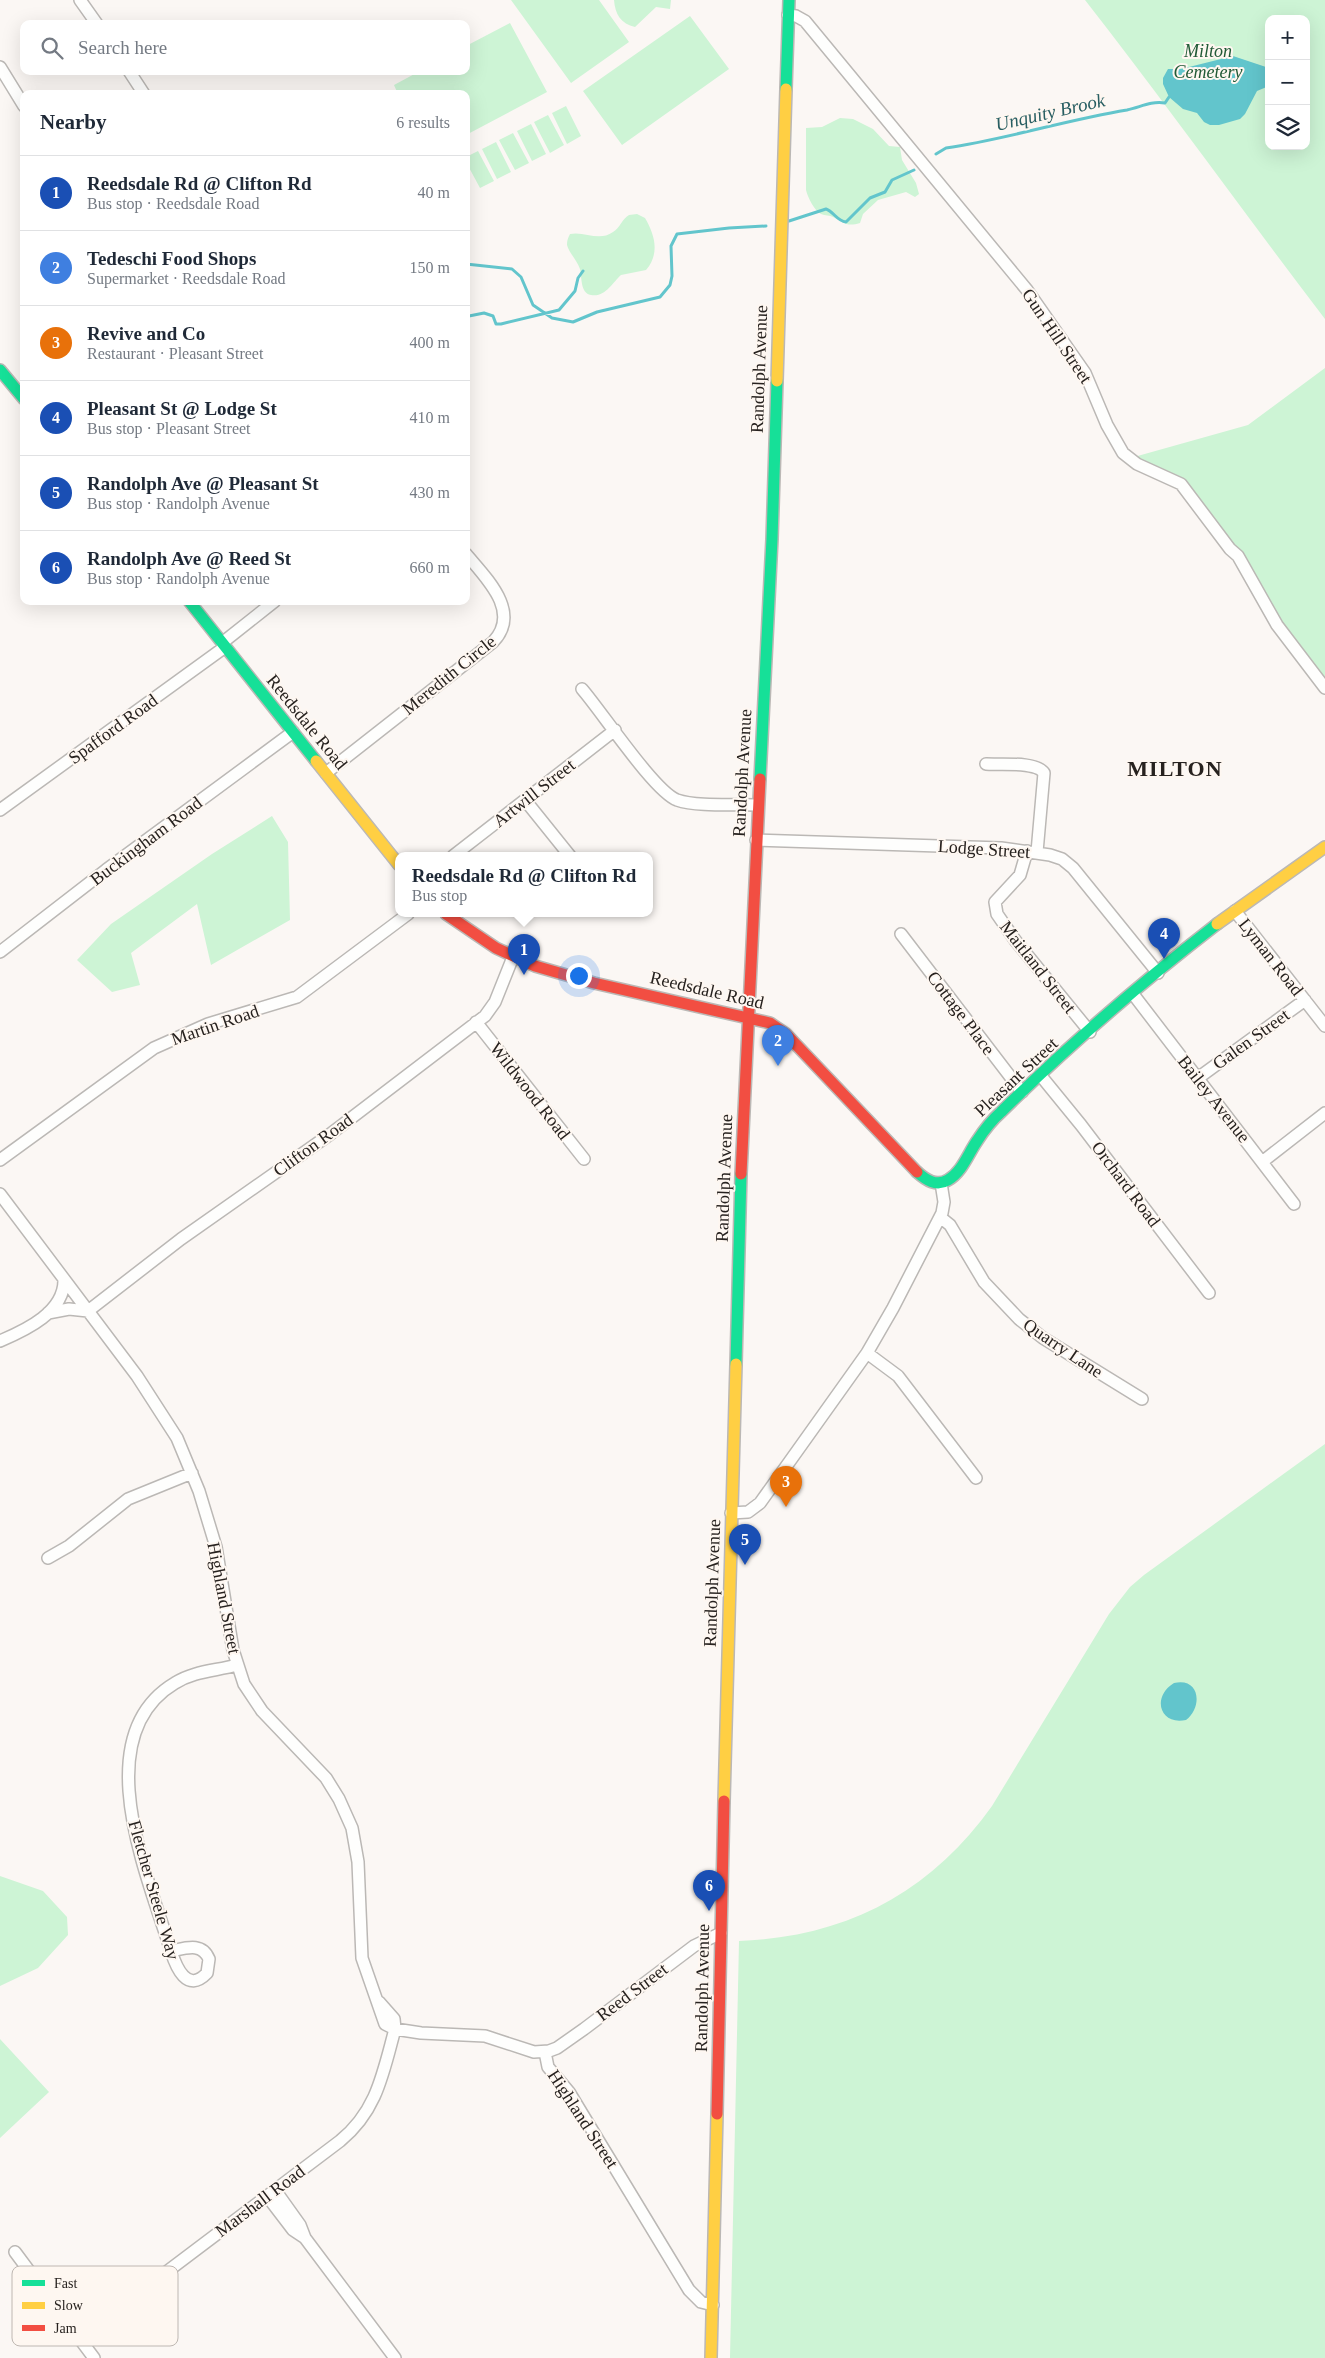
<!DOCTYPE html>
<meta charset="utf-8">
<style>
:root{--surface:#fff;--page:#f2f2f3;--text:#1f2937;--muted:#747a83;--line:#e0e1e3;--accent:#b45309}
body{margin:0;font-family:Georgia,serif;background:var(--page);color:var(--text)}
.controls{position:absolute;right:15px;top:15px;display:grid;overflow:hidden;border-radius:10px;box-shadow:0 5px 20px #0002}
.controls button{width:45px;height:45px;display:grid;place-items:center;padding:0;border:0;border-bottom:1px solid var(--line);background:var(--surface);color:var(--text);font:25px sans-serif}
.you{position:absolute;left:578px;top:975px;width:18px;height:18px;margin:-12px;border:4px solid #fff;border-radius:50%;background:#1a73e8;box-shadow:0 0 0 8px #1a73e833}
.badge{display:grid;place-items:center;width:32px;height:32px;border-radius:50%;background:var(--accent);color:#fff;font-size:16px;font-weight:700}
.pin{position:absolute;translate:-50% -41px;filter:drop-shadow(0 1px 2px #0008)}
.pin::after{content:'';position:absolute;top:26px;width:18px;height:15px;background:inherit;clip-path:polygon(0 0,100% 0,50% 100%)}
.popup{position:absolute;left:395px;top:852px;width:258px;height:65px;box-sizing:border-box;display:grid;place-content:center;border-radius:10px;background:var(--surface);filter:drop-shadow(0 1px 4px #0005);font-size:16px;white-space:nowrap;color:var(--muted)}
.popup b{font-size:19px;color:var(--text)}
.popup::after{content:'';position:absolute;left:50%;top:100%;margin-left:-10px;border:10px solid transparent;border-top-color:var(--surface)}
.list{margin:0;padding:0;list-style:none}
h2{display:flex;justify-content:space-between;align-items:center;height:65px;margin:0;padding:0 20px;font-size:21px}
h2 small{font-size:16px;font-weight:400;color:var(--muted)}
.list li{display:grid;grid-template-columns:32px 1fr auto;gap:15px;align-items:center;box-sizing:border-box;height:75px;padding:0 20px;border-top:1px solid var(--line)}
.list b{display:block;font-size:19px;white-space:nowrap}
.list p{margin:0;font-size:16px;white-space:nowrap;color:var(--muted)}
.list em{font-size:16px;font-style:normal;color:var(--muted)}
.icon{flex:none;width:28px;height:28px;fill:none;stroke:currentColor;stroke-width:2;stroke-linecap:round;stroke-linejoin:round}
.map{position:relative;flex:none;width:1325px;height:2358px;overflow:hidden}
.search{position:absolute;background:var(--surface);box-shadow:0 5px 20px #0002;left:20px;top:20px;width:450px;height:55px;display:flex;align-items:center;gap:12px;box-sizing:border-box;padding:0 18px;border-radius:10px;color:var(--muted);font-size:19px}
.panel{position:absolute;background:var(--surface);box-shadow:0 5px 20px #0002;left:20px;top:90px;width:450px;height:515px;border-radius:10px}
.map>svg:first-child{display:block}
.green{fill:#cdf4d5;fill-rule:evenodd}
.water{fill:#62c5cc}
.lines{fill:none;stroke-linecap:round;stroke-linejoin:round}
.stream{stroke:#62c5cc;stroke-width:3}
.street-casing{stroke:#bbb8b5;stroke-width:14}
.fast-casing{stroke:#bbb8b5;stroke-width:14}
.slow-casing{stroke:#bbb8b5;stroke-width:14}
.jam-casing{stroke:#bbb8b5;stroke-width:14}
.street{stroke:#fefefd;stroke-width:11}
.fast{stroke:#16e098;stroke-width:11}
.slow{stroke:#ffcf43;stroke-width:11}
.jam{stroke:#f24e42;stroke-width:11}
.labels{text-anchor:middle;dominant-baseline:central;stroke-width:4;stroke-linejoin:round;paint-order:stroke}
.park-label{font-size:18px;font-style:italic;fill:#215a36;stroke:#fef7f1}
.street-label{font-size:18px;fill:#27221f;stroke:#fef7f1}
.water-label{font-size:19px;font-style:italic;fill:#285e62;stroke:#fef7f1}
.district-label{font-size:22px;font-weight:bold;letter-spacing:1px;fill:#27221f;stroke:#fef7f1}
.key{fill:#fef7f1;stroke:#beb7b2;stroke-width:1}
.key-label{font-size:14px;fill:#27221f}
</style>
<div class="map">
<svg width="1325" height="2358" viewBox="0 0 1325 2358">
<rect width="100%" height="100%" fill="#fbf7f4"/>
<path class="green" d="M511 0H599L629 42 571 83Z
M614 0H671L670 9 656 7 635 27C621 24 615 14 614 0Z
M1085 0H1325V319C1244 213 1167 105 1085 0ZM1269 19H1306V146H1269Z
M690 16 729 69 622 145 583 91Z
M510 23 547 92 466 135V94H398L394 85 420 71H466V46Z
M566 106 581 136 567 144 552 113Z
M548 115 564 145 550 153 534 122Z
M840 118 853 119 873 129 889 146 900 147 902 160 916 183 919 194 915 197 906 192 878 200 863 214 860 223C847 227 844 223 833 217 830 215 825 216 821 214 814 210 808 198 806 190V128L822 127Z
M531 124 546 154 532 161 517 131Z
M513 133 529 163 515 170 499 140Z
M496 142 511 172 497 179 482 149Z
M478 151 494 181 480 188 466 162V157Z
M637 214 645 218C655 235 660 254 646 270L621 275C613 282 605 298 591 295 580 293 582 277 580 269 577 260 569 253 567 245 567 240 568 238 570 234 585 231 599 242 613 232 620 228 622 219 629 215Z
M1325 368V679L1271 609 1246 561 1192 488 1173 474 1134 457 1248 425Z
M272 816 288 842 290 920 211 965 197 904 131 953 140 985 112 992 77 960 111 924 212 854Z
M1325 1444V2358H730L739 1941C846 1937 930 1893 992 1806L1109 1614 1130 1587 1144 1575Z
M0 1876 43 1891 67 1917 68 1935 38 1968 0 1986Z
M0 2039 49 2092 0 2138Z"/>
<path class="water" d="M1233 56 1269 68V86L1257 91 1245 114 1240 119 1219 125H1210L1204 122 1197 113 1183 109 1169 97 1163 84V78L1168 69H1181Z
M1174 1683C1200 1677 1203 1707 1186 1720 1160 1726 1151 1697 1174 1683Z"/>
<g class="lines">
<path class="stream" d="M936 154 946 148C1007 139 1066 120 1127 110 1141 107 1150 101 1165 103L1169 97
M789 221 826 209C834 212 837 221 846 222L870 198 885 192 892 180 914 170
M466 264 512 269 521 277 533 305 552 318 573 322 597 312 660 297 670 285 672 276 671 246 677 234 729 228 766 226
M466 320 469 316 484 313 493 316 496 324H501L559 310 575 291 578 278 583 271"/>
<defs>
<path id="street" d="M80 0 97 24
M788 15 796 16 805 21 1027 290 1085 373 1107 425 1123 453 1137 464 1181 484 1230 549 1238 556 1277 625 1325 688
M0 67 24 106
M129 71 144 94
M222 643 275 601
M582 689C602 712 654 791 677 800 697 807 736 804 758 805
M986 764C1000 765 1036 761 1044 773L1037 852
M326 773 493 642C522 612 486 578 466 554
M525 800 570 856
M0 810 225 647
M756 840 1001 848 1050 855 1062 859 1073 868 1158 973
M1027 851 1020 875 995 902 997 914 1015 940 1090 1032
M453 856 615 730
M1235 911 1325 1026
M901 934 1022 1092
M0 952 106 870 293 732
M1133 994 1294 1204
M476 1022 584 1159
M1041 1076 1081 1125 1209 1293
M1198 1078 1305 1000
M0 1160 154 1048 208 1024 297 997 408 914
M1262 1162 1325 1113
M0 1194 137 1376 177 1438 199 1491 216 1547 233 1650 244 1684 262 1711 326 1778 339 1799 352 1828 358 1862 362 1958 385 2024 395 2029 421 2033 485 2036 534 2052 549 2051 557 2048 584 2029 694 1946 721 1933
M940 1217 950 1225 984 1282 1019 1319 1043 1338 1142 1399
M48 1313 69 1309 88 1311 181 1239 329 1135 485 1016 495 1002 513 957
M0 1341C26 1330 65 1312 64 1279
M867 1353 898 1376 976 1478
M731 1513 748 1512 760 1503 867 1353 893 1308 942 1213 944 1202 941 1183
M48 1558 69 1546 128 1499 192 1473
M171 1951C186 1948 202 1942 209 1959L207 1973C187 1994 176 1967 171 1951 148 1877 86 1736 175 1683 194 1671 215 1671 237 1665
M545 2052 548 2067 569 2092 689 2290 701 2302 713 2305
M275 2190 300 2225 305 2238 395 2358
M267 2196 293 2230 305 2238
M15 2252 94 2358
M79 2338 340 2141C377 2111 383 2073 395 2029L394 2019 379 2002"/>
<path id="fast" d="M786 89 789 0
M0 370 24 399
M189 601 316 761
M760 779 772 539 777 381
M917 1172C926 1180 936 1187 948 1180 962 1172 968 1154 977 1141 984 1130 992 1120 1001 1112 1069 1045 1142 982 1217 924
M736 1364 741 1174"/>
<path id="slow" d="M777 381 786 89
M316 761 399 865
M1217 924 1325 847
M724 1801 736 1364
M711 2358 717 2114"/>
<path id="jam" d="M446 914 496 948 535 966 594 983 748 1018
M748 1018 770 1023 786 1034 917 1172
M741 1174 760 779
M717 2114 724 1801"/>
</defs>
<use href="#street" class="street-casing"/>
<use href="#fast" class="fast-casing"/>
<use href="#slow" class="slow-casing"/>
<use href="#jam" class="jam-casing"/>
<use href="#street" class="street"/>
<use href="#fast" class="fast"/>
<use href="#slow" class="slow"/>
<use href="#jam" class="jam"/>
</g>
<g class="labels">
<g class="park-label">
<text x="1208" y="51">Milton<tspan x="1208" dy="21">Cemetery</tspan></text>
</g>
<g class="street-label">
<text transform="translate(1057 336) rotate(56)">Gun Hill Street</text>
<text transform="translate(759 369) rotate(-88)">Randolph Avenue</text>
<text transform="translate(449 675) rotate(-39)">Meredith Circle</text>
<text transform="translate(307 722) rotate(51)">Reedsdale Road</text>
<text transform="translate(113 729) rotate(-36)">Spafford Road</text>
<text transform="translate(742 773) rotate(-87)">Randolph Avenue</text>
<text transform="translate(534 793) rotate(-38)">Artwill Street</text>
<text transform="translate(146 841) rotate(-37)">Buckingham Road</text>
<text transform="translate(984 849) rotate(4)">Lodge Street</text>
<text transform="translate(1271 957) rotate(52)">Lyman Road</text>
<text transform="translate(1038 967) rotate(52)">Maitland Street</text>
<text transform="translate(707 990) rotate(13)">Reedsdale Road</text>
<text transform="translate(961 1013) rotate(53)">Cottage Place</text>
<text transform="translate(215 1025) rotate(-19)">Martin Road</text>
<text transform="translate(1251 1039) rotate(-36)">Galen Street</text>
<text transform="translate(1016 1077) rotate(-43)">Pleasant Street</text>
<text transform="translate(530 1091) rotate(52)">Wildwood Road</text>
<text transform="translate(1214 1099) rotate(52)">Bailey Avenue</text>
<text transform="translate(313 1145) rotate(-36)">Clifton Road</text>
<text transform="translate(724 1178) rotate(-88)">Randolph Avenue</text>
<text transform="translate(1126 1184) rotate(53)">Orchard Road</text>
<text transform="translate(1063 1348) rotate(34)">Quarry Lane</text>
<text transform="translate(712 1583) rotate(-88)">Randolph Avenue</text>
<text transform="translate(224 1598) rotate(79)">Highland Street</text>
<text transform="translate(154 1890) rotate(74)">Fletcher Steele Way</text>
<text transform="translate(702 1988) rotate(-89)">Randolph Avenue</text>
<text transform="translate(632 1992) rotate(-37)">Reed Street</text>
<text transform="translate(583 2119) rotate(57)">Highland Street</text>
<text transform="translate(260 2201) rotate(-37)">Marshall Road</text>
</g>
<g class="water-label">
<text transform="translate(1050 112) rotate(-13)">Unquity Brook</text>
</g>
<g class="district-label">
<text x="1175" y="768">MILTON</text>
</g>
</g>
<rect x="12" y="2266" width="166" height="80" rx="8" class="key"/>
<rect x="22" y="2280" width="23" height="6" fill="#16e098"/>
<rect x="22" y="2302" width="23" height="7" fill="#ffcf43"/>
<rect x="22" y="2325" width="23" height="6" fill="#f24e42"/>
<g class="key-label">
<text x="54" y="2288">Fast</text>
<text x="54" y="2310">Slow</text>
<text x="54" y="2333">Jam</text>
</g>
</svg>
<div class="controls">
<button>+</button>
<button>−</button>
<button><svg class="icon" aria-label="layers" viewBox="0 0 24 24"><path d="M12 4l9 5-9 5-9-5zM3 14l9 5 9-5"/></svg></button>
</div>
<div class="you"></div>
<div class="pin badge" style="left:524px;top:975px;background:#1a4fb4">1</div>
<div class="popup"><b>Reedsdale Rd @ Clifton Rd</b>Bus stop</div>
<div class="pin badge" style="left:778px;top:1066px;background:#3f7fe0">2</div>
<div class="pin badge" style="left:786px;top:1507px;background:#e8710a">3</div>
<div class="pin badge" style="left:1164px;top:959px;background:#1a4fb4">4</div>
<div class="pin badge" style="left:745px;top:1565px;background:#1a4fb4">5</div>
<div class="pin badge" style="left:709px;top:1911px;background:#1a4fb4">6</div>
<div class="search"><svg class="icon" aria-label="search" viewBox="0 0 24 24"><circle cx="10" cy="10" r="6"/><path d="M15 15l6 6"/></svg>Search here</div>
<section class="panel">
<h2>Nearby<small>6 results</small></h2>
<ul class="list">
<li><span class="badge" style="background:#1a4fb4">1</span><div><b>Reedsdale Rd @ Clifton Rd</b><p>Bus stop · Reedsdale Road</p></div><em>40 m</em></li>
<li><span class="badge" style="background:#3f7fe0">2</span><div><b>Tedeschi Food Shops</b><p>Supermarket · Reedsdale Road</p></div><em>150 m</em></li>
<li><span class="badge" style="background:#e8710a">3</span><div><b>Revive and Co</b><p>Restaurant · Pleasant Street</p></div><em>400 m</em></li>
<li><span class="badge" style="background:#1a4fb4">4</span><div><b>Pleasant St @ Lodge St</b><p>Bus stop · Pleasant Street</p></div><em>410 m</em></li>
<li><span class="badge" style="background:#1a4fb4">5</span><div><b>Randolph Ave @ Pleasant St</b><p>Bus stop · Randolph Avenue</p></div><em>430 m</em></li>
<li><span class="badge" style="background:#1a4fb4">6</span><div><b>Randolph Ave @ Reed St</b><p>Bus stop · Randolph Avenue</p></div><em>660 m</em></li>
</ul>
</section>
</div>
